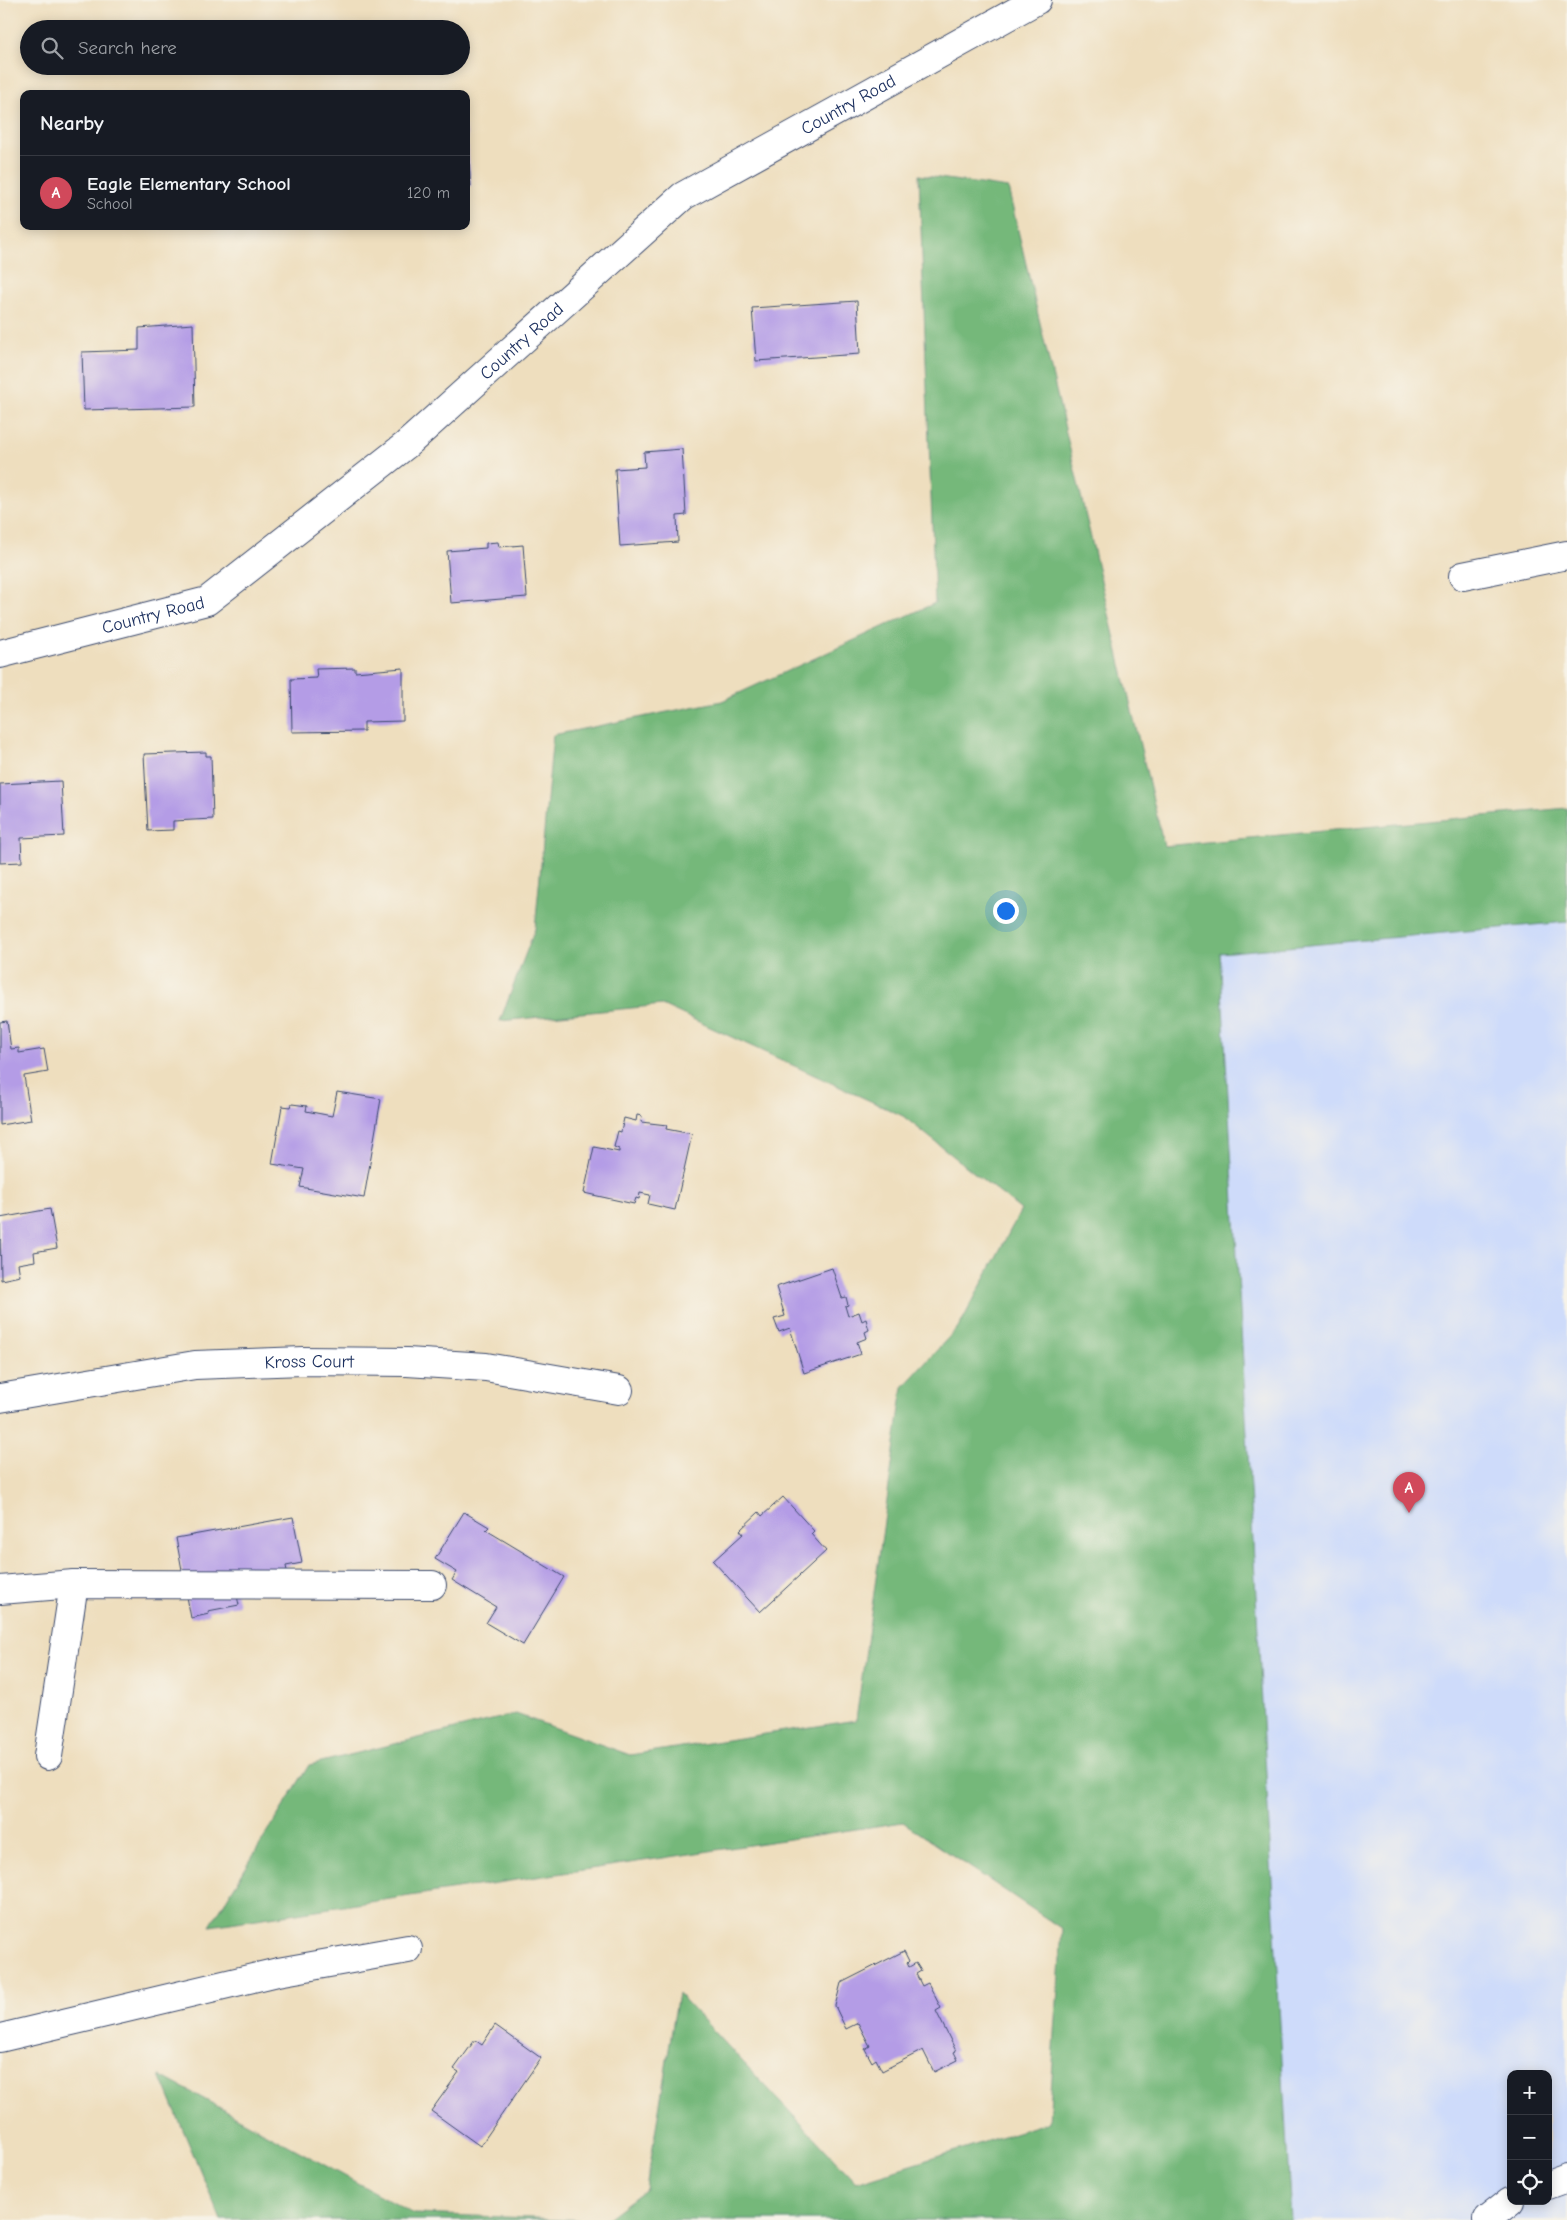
<!DOCTYPE html>
<meta charset="utf-8">
<style>
:root{--surface:#171b24;--page:#242831;--text:#f1f3f6;--muted:#9ea1a6;--line:#363941;--accent:#d1495b}
body{margin:0;font-family:"Comic Neue",sans-serif;background:var(--page);color:var(--text)}
.controls{position:absolute;right:15px;bottom:15px;display:grid;overflow:hidden;border-radius:10px;box-shadow:0 2px 12px #0003}
.controls button{width:45px;height:45px;display:grid;place-items:center;padding:0;border:0;border-bottom:1px solid var(--line);background:var(--surface);color:var(--text);font:25px sans-serif}
.you{position:absolute;left:1005px;top:910px;width:18px;height:18px;margin:-12px;border:4px solid #fff;border-radius:50%;background:#1a73e8;box-shadow:0 0 0 8px #1a73e833}
.badge{display:grid;place-items:center;width:32px;height:32px;border-radius:50%;background:var(--accent);color:#fff;font-size:16px;font-weight:700}
.pin{position:absolute;translate:-50% -41px;filter:drop-shadow(0 1px 2px #0008)}
.pin::after{content:'';position:absolute;top:26px;width:18px;height:15px;background:inherit;clip-path:polygon(0 0,100% 0,50% 100%)}
.list{margin:0;padding:0;list-style:none}
h2{display:flex;justify-content:space-between;align-items:center;height:65px;margin:0;padding:0 20px;font-size:21px}
h2 small{font-size:16px;font-weight:400;color:var(--muted)}
.list li{display:grid;grid-template-columns:32px 1fr auto;gap:15px;align-items:center;box-sizing:border-box;height:75px;padding:0 20px;border-top:1px solid var(--line)}
.list b{display:block;font-size:19px;white-space:nowrap}
.list p{margin:0;font-size:16px;white-space:nowrap;color:var(--muted)}
.list em{font-size:16px;font-style:normal;color:var(--muted)}
.icon{flex:none;width:28px;height:28px;fill:none;stroke:currentColor;stroke-width:2;stroke-linecap:round;stroke-linejoin:round}
.map{position:relative;flex:none;width:1567px;height:2220px;overflow:hidden}
.search{position:absolute;background:var(--surface);box-shadow:0 2px 12px #0003;left:20px;top:20px;width:450px;height:55px;display:flex;align-items:center;gap:12px;box-sizing:border-box;padding:0 18px;border-radius:28px;color:var(--muted);font-size:19px}
.panel{position:absolute;background:var(--surface);box-shadow:0 2px 12px #0003;left:20px;top:90px;width:450px;height:140px;border-radius:10px}
.map>svg:first-child{display:block}
.built{fill:#cedbfa;fill-rule:evenodd}
.forest{fill:#74b87a;stroke:#48746c}
.building{fill:#b49ce6}
.lines{fill:none;stroke-linecap:round;stroke-linejoin:round}
.minor-casing{stroke:#3b496c;stroke-width:30}
.minor{stroke:#fff;stroke-width:28}
.labels{text-anchor:middle;dominant-baseline:central;stroke-width:4.5;stroke-linejoin:round;paint-order:stroke}
.street-label{font-size:18px;fill:#1b2f5e;stroke:#f7f3e8}
</style>
<div class="map">
<svg width="1567" height="2220" viewBox="0 0 1567 2220">
<rect width="100%" height="100%" fill="#f7f3e8"/>
<filter id="ink" filterUnits="userSpaceOnUse"><feTurbulence type="fractalNoise" baseFrequency=".02" numOctaves="2"/><feDisplacementMap in="SourceGraphic" scale="10" xChannelSelector="R" yChannelSelector="G"/><feConvolveMatrix kernelMatrix="1 2 1 2 8 2 1 2 1" color-interpolation-filters="sRGB"/></filter>
<filter id="wash" filterUnits="userSpaceOnUse"><feTurbulence type="fractalNoise" baseFrequency=".0096" numOctaves="4" result="noise"/><feDisplacementMap in="SourceGraphic" scale="20" xChannelSelector="R" yChannelSelector="G"/><feGaussianBlur stdDeviation="1.12" result="paint"/><feColorMatrix in="noise" values="0 0 0 0 0 0 0 0 0 0 0 0 0 0 0 0 0 1.4 0 .05"/><feComposite in="paint" operator="in"/></filter>
<g filter="url(#wash)">
<rect width="100%" height="100%" fill="#eedebe"/>
<path class="built" d="M1567 922V2220H1291L1220 952ZM1511 2074H1548V2201H1511Z"/>
<path class="forest" d="M919 175 1008 188 1164 846 1567 808V922L1220 953 1291 2220H605L646 2189 678 1993 856 2182 1049 2122 1062 1929 903 1822 210 1926 309 1765 516 1714 630 1755 856 1720 903 1387 960 1325 1021 1210 903 1116 662 1005 500 1021 535 929 553 735 722 701 935 603Z
M160 2075 414 2214 591 2220H221Z"/>
<g id="blocks">
<path class="building" d="M466 125 471 186H466Z
M857 301 860 354 756 361 752 308Z
M193 324 195 407 84 410 82 352 139 350V328Z
M682 449 686 515 677 516 678 542 620 546 615 469 645 467 644 452Z
M498 542 499 547 523 545 527 597 451 603 447 551 486 548V543Z
M355 668V672L403 668V721L364 722V731L292 732 291 679 317 678 316 669Z
M206 752V756H211L213 819 173 821V830L148 831 144 754Z
M61 781 64 836 21 838 22 862 0 863V784Z
M7 1021 11 1049 19 1048V1053L44 1049 48 1072 24 1076 31 1120 0 1125V1022Z
M337 1092 381 1099 364 1198 300 1187 304 1169 272 1164 282 1106 291 1107 292 1104 307 1106 306 1111 332 1116Z
M637 1115 642 1116 641 1122 667 1125 666 1129 692 1134 675 1210 648 1204 650 1195 640 1193 639 1199 636 1198 634 1204 584 1193 594 1147 619 1152V1149L614 1147 618 1131 621 1132 624 1118 636 1121Z
M50 1209 57 1248 34 1252 35 1261 18 1264 20 1276 1 1280 0 1218Z
M832 1268 842 1298 846 1297 848 1305 845 1306 848 1316 859 1312 862 1321 866 1319 869 1330 865 1332 867 1338 857 1342 861 1354 804 1373 790 1328 779 1332 774 1319 785 1316 776 1287Z
M783 1497 814 1531 811 1534 826 1551 760 1612 713 1561 743 1534 740 1530 759 1512 762 1516Z
M464 1512 489 1527 486 1530 564 1577 523 1645 486 1623 496 1607 452 1580 457 1572 435 1559Z
M293 1517 302 1563 286 1566 288 1576 235 1587 239 1605 208 1611 209 1614 191 1618 176 1538Z
M904 1951 909 1961 907 1963 909 1967 916 1963 921 1971 916 1974 922 1986 928 1983 941 2008 936 2011 956 2051 954 2052 958 2060 934 2072 923 2050 882 2071 876 2059 872 2062 865 2049 870 2046 858 2023 846 2029 835 2006 841 1983Z
M495 2025 541 2058 480 2146 431 2111 459 2072 454 2069 475 2040 482 2045Z"/>
</g>
</g>
<g filter="url(#ink)">
<use href="#blocks" fill-opacity="0" stroke="#3b496c" stroke-width="1"/>
<g class="lines">
<defs>
<g id="minor">
<path d="M1463 576 1567 555"/>
<path id="s1" d="M0 654 207 601 406 445 683 196 1037 0"/>
<path id="s2" d="M0 1398 195 1365 303 1361 407 1362 486 1367 619 1390"/>
<path d="M0 1590 74 1584 432 1585"/>
<path d="M48 1756 74 1584"/>
<path d="M0 2038 278 1972 408 1949"/>
<path d="M1548 2185 1567 2178"/>
<path d="M1487 2220 1511 2201"/>
</g>
</defs>
<use href="#minor" class="minor-casing"/>
<use href="#minor" class="minor"/>
</g>
</g>
<g class="labels">
<g class="street-label">
<text stroke="none"><textPath href="#s1" startOffset="1028">Country Road</textPath></text>
<text stroke="none"><textPath href="#s1" startOffset="622">Country Road</textPath></text>
<text stroke="none"><textPath href="#s1" startOffset="158">Country Road</textPath></text>
<text stroke="none"><textPath href="#s2" startOffset="312">Kross Court</textPath></text>
</g>
</g>
</svg>
<div class="controls">
<button>+</button>
<button>−</button>
<button><svg class="icon" aria-label="locate" viewBox="0 0 24 24"><circle cx="12" cy="12" r="6"/><path d="M12 2v4M12 18v4M2 12h4M18 12h4"/></svg></button>
</div>
<div class="you"></div>
<div class="pin badge" style="left:1409px;top:1513px">A</div>
<div class="search"><svg class="icon" aria-label="search" viewBox="0 0 24 24"><circle cx="10" cy="10" r="6"/><path d="M15 15l6 6"/></svg>Search here</div>
<section class="panel">
<h2>Nearby<small></small></h2>
<ul class="list">
<li><span class="badge">A</span><div><b>Eagle Elementary School</b><p>School</p></div><em>120 m</em></li>
</ul>
</section>
</div>
